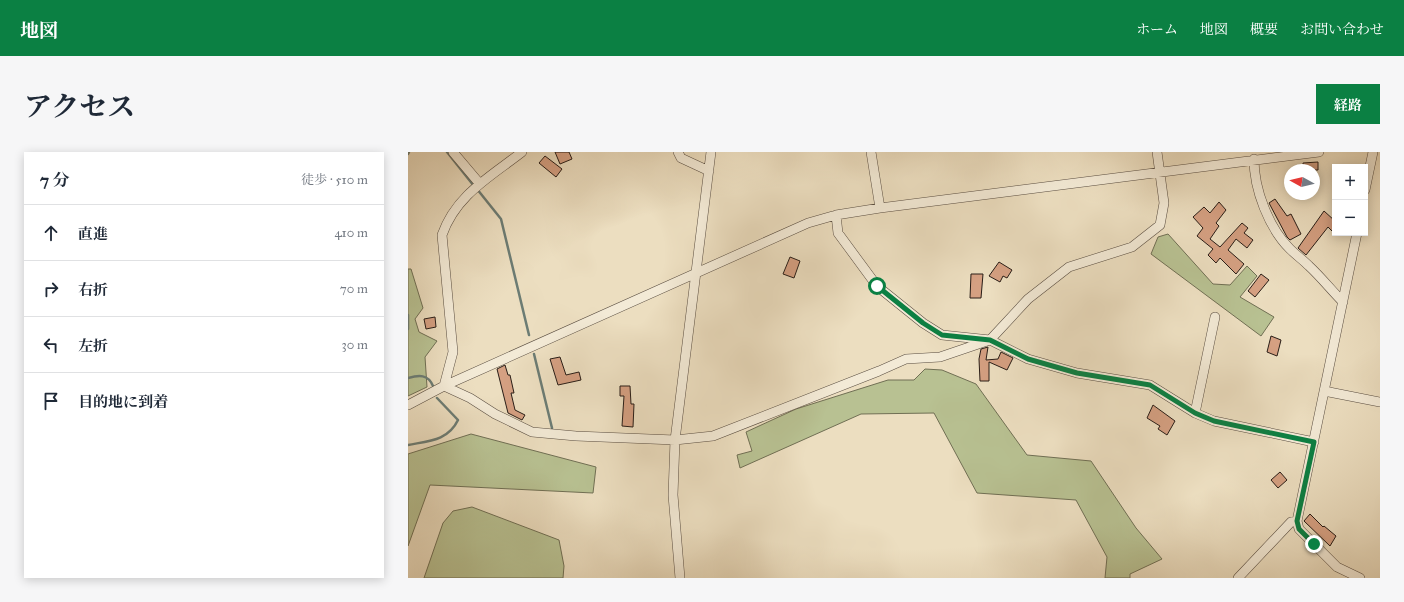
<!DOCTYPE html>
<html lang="ja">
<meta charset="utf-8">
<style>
:root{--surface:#fff;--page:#f6f6f7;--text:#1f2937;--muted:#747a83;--line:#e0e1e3;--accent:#0b8043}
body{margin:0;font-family:"IM FELL Great Primer","Noto Serif JP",serif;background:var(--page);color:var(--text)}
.controls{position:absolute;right:12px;top:12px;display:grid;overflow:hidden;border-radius:0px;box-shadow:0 2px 10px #0003}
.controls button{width:36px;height:36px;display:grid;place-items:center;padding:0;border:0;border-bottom:1px solid var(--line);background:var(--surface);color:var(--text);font:20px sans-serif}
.compass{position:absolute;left:876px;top:12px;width:36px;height:36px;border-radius:50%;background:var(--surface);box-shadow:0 2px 10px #0003;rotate:278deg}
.stop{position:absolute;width:12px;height:12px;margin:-9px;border:3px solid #0b8043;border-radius:50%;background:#fff}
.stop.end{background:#0b8043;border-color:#fff;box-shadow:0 1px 4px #0008}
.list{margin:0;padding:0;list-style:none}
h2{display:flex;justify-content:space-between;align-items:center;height:52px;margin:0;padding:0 16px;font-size:17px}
h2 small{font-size:13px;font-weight:400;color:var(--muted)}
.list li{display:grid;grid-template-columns:26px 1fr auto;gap:12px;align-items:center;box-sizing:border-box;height:56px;padding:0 16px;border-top:1px solid var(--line)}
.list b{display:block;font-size:15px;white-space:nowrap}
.list em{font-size:13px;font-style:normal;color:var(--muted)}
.icon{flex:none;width:22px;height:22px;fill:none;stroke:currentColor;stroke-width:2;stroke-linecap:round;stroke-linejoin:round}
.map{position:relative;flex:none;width:972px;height:426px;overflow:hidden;border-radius:0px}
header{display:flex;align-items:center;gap:24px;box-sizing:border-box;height:56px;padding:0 20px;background:var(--accent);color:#fff}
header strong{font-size:19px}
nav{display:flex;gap:22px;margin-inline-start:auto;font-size:14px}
.intro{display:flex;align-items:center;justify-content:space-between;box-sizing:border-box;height:96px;padding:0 24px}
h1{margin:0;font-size:28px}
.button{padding:10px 18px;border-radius:0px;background:var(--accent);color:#fff;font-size:14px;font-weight:700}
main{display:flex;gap:24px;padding:0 24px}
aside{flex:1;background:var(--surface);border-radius:0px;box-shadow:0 2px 10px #0003}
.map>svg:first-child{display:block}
.green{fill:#b8c192;stroke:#706f54}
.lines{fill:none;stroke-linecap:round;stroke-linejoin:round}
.stream{stroke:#6c7c74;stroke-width:2.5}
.building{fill:#d5a082;stroke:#281d17}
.minor-casing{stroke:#594d41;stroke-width:10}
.minor{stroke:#f3ead6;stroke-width:9}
.route{stroke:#0b8043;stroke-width:5}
</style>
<header>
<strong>地図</strong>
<nav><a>ホーム</a><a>地図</a><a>概要</a><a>お問い合わせ</a></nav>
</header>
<div class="intro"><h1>アクセス</h1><a class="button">経路</a></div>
<main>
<aside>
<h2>7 分<small>徒歩 · 510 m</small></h2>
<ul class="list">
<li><svg class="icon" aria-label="ahead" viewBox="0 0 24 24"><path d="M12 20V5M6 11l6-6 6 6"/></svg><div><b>直進</b></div><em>410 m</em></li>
<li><svg class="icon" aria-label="right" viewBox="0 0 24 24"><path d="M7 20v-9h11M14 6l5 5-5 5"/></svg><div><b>右折</b></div><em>70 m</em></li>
<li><svg class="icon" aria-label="left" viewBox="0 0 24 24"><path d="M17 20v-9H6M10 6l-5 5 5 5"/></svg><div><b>左折</b></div><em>30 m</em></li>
<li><svg class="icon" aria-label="arrive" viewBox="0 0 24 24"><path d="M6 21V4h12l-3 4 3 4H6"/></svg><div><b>目的地に到着</b></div></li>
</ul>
</aside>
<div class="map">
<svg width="972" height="426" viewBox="0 0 972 426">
<rect width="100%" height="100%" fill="#ecdec0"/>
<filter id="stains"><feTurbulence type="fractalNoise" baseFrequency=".005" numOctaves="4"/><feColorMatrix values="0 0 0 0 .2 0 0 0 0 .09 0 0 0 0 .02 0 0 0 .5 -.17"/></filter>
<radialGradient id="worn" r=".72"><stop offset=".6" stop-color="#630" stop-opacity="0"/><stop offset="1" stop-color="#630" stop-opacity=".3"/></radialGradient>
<path class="green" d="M760 82 805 132 822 133 839 114 849 124 832 145 866 165 853 184 743 102 750 85Z
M0 117H3L15 156 7 167 11 180 29 189 17 205 19 235 0 244Z
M517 217 534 218 568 232 619 303 683 309 728 376 754 407 722 422V426H697L699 405 668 348 569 341 526 261 453 262 332 316 329 303 344 299 338 280 388 257 480 228H506Z
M63 282 188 315 185 341 22 333 0 394V302Z
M64 355 151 388 156 414 155 426H16L35 371 45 359Z"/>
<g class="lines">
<path class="stream" d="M39 0 66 34
M0 2 1 0
M69 37 93 67 121 183
M0 163V177
M126 202 144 276
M0 226C11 223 20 222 25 234
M0 293C20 289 40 289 50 268L29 246"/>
</g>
<path class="building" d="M147 0H161L164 7 152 12Z
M137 4 154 17 148 25 131 11Z
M910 10V18H895V11Z
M867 47 879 64 883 62 893 82 882 88 879 85 861 51Z
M811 50 818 58 808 71 811 74 802 87 812 95 834 71 840 76 836 81 845 88 839 96 828 87 820 98 836 112 828 122 812 106 808 111 800 103 805 97 789 84 795 76 785 65 796 55 802 61Z
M916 59 927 69V82L920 75 898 103 890 96Z
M382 105 392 109 386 126 375 122Z
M591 110 604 118 599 126 595 124 592 130 581 124Z
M563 122H575L573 146H562Z
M853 122 861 128 847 145 840 139Z
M27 165 28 175 18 177 16 167Z
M863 184 873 188 869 204 859 200Z
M580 195 578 208 590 207 593 200 605 206 599 218 581 210V229H572L571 207 573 197Z
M152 205 158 223 171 220 173 228 150 233 142 207Z
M97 213 100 223H102L106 241H103L107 258 117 263 114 268 100 261 89 217Z
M212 234H222L223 252H226L225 275 214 274 216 244H212Z
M745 253 767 269 759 283 750 277 752 274 739 266Z
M872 320 879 328 870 336 863 328Z
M902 362 915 375 916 374 928 384 922 394 896 369Z"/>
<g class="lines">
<defs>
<path id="minor" d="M45 0 72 32
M114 0C82 25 48 43 34 83L45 200 36 234 62 246 87 262 124 280 168 284 267 288 305 284 471 219 498 207 532 205 582 188 620 147 661 115 724 95 752 73 756 51 749 0
M270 0 273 6 301 19
M463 0 472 56
M846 7C846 38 861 76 882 97 888 103 895 108 901 114 913 125 923 138 935 150
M957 38 965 0
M428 63 430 81 469 134 515 171 534 183 582 188 620 207 669 221 742 233 787 261 806 269 906 290
M949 81 889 369 891 377 929 415 952 426
M916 239 972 250
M0 253 36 234 400 71 428 63 472 56 911 0
M787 261 807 165
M272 426 265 343 267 288 303 0
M830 426 883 370 889 369"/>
</defs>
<use href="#minor" class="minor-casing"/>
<use href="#minor" class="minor"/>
</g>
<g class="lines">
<path class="route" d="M469 134 515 171 534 183 582 188 620 207 669 221 742 233 787 261 806 269 906 290 889 369 891 377 906 392"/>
</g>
<rect width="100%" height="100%" filter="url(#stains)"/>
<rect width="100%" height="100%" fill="url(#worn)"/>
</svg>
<div class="controls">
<button>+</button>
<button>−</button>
</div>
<svg class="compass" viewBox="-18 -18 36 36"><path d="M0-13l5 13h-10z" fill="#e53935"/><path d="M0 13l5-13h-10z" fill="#747a83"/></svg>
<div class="stop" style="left:469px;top:134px"></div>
<div class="stop end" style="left:906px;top:392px"></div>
</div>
</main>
